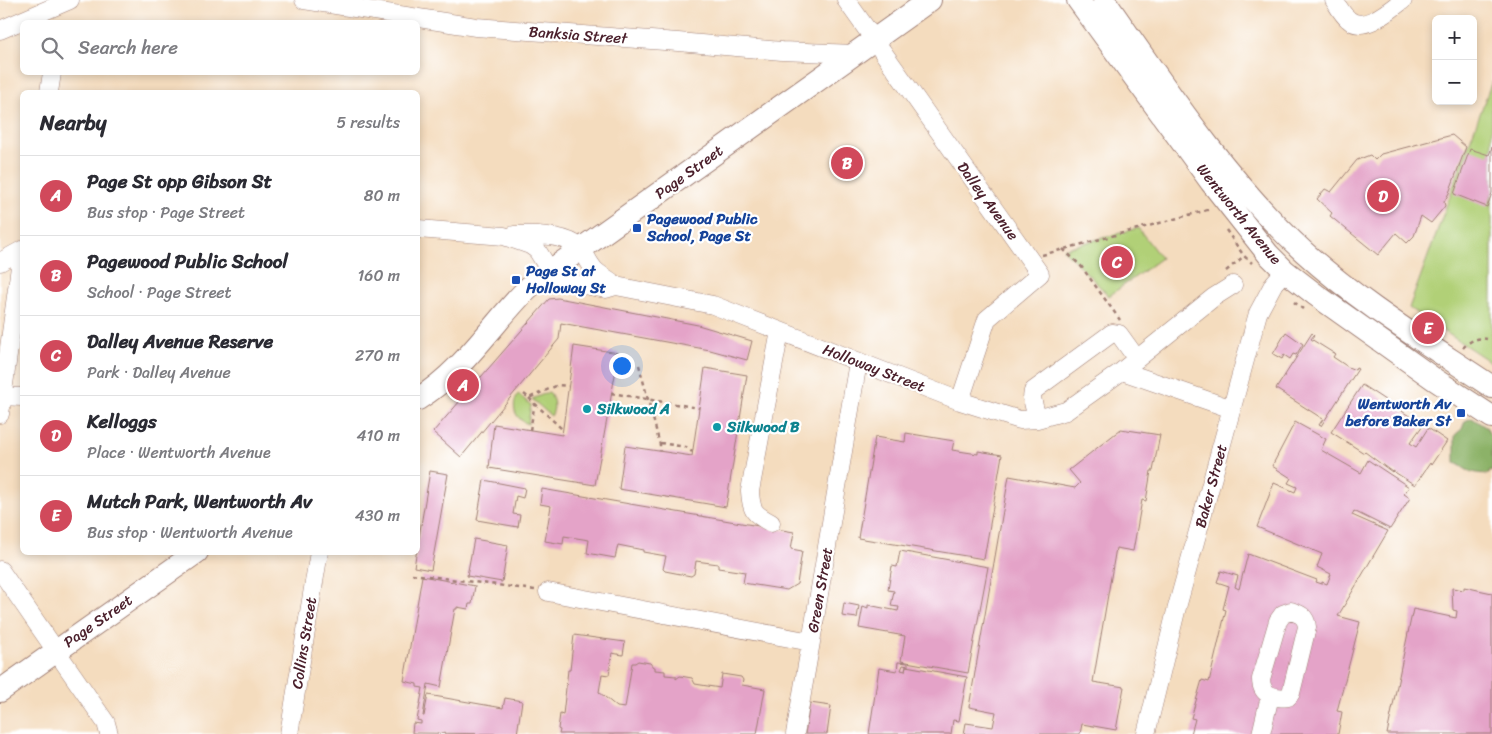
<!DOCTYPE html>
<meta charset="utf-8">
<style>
:root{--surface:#fff;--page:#f2f2f3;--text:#2b2b33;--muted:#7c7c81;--line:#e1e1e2;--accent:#d1495b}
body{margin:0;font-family:Sriracha,sans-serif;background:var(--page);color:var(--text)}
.controls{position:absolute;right:15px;top:15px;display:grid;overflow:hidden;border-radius:8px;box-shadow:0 2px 8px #0003}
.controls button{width:45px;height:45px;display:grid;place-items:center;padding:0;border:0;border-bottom:1px solid var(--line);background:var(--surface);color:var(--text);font:25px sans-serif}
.you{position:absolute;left:621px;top:365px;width:18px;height:18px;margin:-12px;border:4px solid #fff;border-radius:50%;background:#1a73e8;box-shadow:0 0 0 8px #1a73e833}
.badge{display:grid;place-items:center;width:32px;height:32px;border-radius:50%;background:var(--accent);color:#fff;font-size:16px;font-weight:700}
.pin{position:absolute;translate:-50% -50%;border:2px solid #fff;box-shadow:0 1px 5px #0006}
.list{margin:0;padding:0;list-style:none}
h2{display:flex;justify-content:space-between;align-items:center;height:65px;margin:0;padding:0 20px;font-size:21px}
h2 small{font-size:16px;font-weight:400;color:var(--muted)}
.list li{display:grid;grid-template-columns:32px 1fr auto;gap:15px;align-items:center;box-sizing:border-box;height:80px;padding:0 20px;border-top:1px solid var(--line)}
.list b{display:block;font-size:19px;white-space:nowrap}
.list p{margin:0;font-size:16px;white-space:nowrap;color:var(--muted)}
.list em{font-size:16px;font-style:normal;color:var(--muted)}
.icon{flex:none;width:28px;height:28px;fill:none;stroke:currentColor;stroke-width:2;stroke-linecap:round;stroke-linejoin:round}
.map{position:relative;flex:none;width:1492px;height:734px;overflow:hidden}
.search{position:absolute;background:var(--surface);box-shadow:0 2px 8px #0003;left:20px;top:20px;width:400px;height:55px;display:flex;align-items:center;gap:12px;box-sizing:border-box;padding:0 18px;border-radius:8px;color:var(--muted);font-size:19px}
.panel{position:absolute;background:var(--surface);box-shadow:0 2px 8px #0003;left:20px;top:90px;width:400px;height:465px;border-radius:8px}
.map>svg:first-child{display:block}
.green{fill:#b1d077;stroke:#7e7851}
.forest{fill:#8cb268;stroke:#6b684a}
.building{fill:#e4a3c8}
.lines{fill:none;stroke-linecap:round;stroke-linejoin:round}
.minor-casing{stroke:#9f7e74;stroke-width:19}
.major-casing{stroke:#9f7e74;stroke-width:24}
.path{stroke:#9f7e74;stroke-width:2.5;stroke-dasharray:4 4;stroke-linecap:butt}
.minor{stroke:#fff;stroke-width:18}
.major{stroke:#fff;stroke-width:22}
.transit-dot{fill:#1a4fb4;stroke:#fff;stroke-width:2}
.culture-dot{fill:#0f9aa8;stroke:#fff;stroke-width:2}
.labels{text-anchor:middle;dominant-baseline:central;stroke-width:4.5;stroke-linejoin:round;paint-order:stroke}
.street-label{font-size:15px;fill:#4a1f2b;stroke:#fff}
.transit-label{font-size:15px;font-weight:bold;fill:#164399;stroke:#fff;text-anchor:start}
.culture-label{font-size:15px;font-weight:bold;fill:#0d838f;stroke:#fff;text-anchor:start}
</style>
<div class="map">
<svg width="1492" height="734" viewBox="0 0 1492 734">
<rect width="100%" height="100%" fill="#fff"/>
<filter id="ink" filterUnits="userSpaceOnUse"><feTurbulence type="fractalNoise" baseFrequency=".02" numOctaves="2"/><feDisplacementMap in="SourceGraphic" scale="10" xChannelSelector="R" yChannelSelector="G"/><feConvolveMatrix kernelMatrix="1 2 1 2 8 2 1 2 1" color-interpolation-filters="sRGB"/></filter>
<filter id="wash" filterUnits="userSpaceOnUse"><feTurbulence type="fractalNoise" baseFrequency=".0096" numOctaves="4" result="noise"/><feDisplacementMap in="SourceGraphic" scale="20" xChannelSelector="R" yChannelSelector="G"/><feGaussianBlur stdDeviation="1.12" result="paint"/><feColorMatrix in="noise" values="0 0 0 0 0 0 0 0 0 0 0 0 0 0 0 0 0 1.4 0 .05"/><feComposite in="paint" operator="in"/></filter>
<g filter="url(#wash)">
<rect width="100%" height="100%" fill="#f4dcbe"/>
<path class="green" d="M1492 81V363L1409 308Z
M1138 228 1161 258 1109 296 1063 249Z
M549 392C554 400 556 408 551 416L532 399Z
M518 394 531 405 528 424C514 418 511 406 518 394Z"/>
<path class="forest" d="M1472 418 1487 428 1489 433 1492 436V472L1490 471 1489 474C1482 474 1473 473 1467 470 1462 467 1460 465 1455 463V435L1462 429 1465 421Z"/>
<g id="blocks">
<path class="building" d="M1452 135 1466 147 1449 193 1444 202 1445 206 1431 223 1421 216 1414 236 1407 243 1396 233 1378 255 1330 216 1332 213 1317 199 1325 189 1331 192 1357 160 1370 155 1375 160 1381 154Z
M1492 147V193L1487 207 1454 194 1470 149 1489 155Z
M558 298 698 325 752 341 747 360 710 350 561 323 559 339 461 457 433 432 549 299Z
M1286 332 1303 344 1296 355 1293 354 1290 359 1284 355 1282 359 1273 354Z
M1312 333 1314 335 1311 339 1335 354 1333 357 1348 367 1355 370 1356 368 1358 369 1321 426 1319 425 1323 419 1276 389Z
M574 346 619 353 595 485 489 468 494 424 562 435Z
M705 368 747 375 726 507 619 489 625 446 692 456Z
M1362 385 1423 425 1410 443 1416 447 1428 428 1447 441 1431 465 1430 463 1415 485 1393 471 1392 472 1365 452 1364 453 1331 432Z
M1295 422 1326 439 1321 450 1361 473 1368 460 1409 487 1404 494 1410 498 1390 529 1354 511 1352 515 1388 531 1338 616 1360 622 1337 711 1342 712 1338 734H1191L1195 719 1191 718 1202 680 1209 682 1226 610 1223 609 1229 586 1217 582 1221 571 1238 576 1235 587 1239 589 1248 554 1317 580 1316 582 1322 584V582L1327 584 1331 574 1317 567 1322 554 1257 527 1274 483 1295 492 1297 487 1288 483 1291 478 1272 466Z
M1121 429 1160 435 1153 471H1151L1146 501 1142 500 1133 551 1116 548 1093 682 1124 687 1116 730 1082 724 1080 734H964L966 723 993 727 996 712 969 707 1009 476 1075 488 1080 483 1069 470Z
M906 433 954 441 952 450 978 454V451L1002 455 984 559 858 538 875 437 905 442Z
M430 471 448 474 431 570 414 567Z
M484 480 525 488 523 498 516 496 513 514 520 515 518 527 477 520Z
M542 489 794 532 791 549 802 551 797 584 787 590 743 583 745 572 718 568V564L696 561 694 574 691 576 665 571 663 569 666 556 643 552V550L618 545 615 558 587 553 589 540 564 536 563 544 545 541 551 506 540 504Z
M474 539 508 545 502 582 467 576Z
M900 551 988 567 968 673 901 661 905 636 859 628 863 606 868 608V605L898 611 899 607 891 606 894 591 888 590 892 566 897 567Z
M422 576 475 586 472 604H469L468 609 457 607V609H455L441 687 428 684 423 716H424L428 695 503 708 505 698 522 701 517 734 412 733 413 723 421 724V721L417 720 423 688 417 687V684L404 681Z
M1464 587 1492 593V734H1387L1413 609 1456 618 1457 611 1453 610 1452 588 1464 590Z
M844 603 859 606 857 618 842 616Z
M574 635 625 642 623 655 612 653 609 675 602 674 599 692 617 707 625 708 632 663H635L638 661 650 663 653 667H655V670L665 671V675L676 676V679L680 676 692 678 695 684 720 688 722 674 741 677 743 680 742 685 765 689 757 734H559L560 730 558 729 560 714 563 715 568 670H570Z
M898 662 908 663V666L903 665 901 670 905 671 906 666 967 677 959 721 953 720 951 734H869L879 668 897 671Z
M810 703 831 706 827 734H805Z"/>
</g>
</g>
<g filter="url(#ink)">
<use href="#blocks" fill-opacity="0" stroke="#9f7e74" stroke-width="1"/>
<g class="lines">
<defs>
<path id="minor" d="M304 0 476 27 678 42 782 51 854 54
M846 0 1040 274 987 319 960 401
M1334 0C1338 6 1342 14 1348 19 1363 34 1390 10 1403 0
M0 30 70 0
M49 92 52 73
M418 229 504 236 530 245 537 250 550 271 560 281 606 289 616 286 713 305 960 401 1020 420 1037 419 1066 411 1122 371 1214 297 1233 285
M514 235C533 234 569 234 582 250 586 256 589 263 594 269 600 276 610 279 616 286
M0 262 22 250
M1122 371 1232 409
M2 396 22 397
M0 414 22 252
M1037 419 1032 398 1033 391 1112 333 1119 334 1137 359
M771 523C754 514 751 511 750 491L780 331
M0 570 106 723 109 734
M548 592 811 642 858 362
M1291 611C1300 614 1306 616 1307 627L1291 693 1288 697C1274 699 1261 695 1261 679L1278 621 1283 614Z
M289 734 319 552
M795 734 811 642
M1146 734 1176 611 1258 313 1274 283 1285 271
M1261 734 1270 696"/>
<path id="major" d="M1078 0 1211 182 1268 254 1285 271 1316 295 1434 379 1492 417
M1104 0C1165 87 1225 179 1304 252 1361 304 1428 344 1492 387
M418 399C462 372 490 327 526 290 533 283 542 277 550 271L930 0
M0 691 197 552"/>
</defs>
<use href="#minor" class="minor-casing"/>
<use href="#major" class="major-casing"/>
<path class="path" d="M1226 230 1244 256 1252 263
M1063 249 1081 266 1120 320
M1042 255 1211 209
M1226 271 1244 256
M1294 302 1303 309
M1463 348C1469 341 1477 337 1487 339
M639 365 660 445V451
M611 393 699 408
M524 394 529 398 558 385 568 386
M529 398 563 430
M530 430 535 403
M660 443 686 447 692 452
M412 574 535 590"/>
<use href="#minor" class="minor"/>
<use href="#major" class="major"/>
</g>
</g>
<g class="transit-dot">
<rect x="632" y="223" width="10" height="10" rx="2.5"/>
<rect x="511" y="275" width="10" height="10" rx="2.5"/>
<rect x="1456" y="408" width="10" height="10" rx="2.5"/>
</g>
<g class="culture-dot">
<circle cx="587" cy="409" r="5"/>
<circle cx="717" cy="427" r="5"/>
</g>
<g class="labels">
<g class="street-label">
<text transform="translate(578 35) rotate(4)">Banksia Street</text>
<text transform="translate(689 172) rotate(-36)">Page Street</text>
<text transform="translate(988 201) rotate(54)">Dalley Avenue</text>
<text transform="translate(1239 214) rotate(51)">Wentworth Avenue</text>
<text transform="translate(874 368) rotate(21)">Holloway Street</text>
<text transform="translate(1211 486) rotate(-75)">Baker Street</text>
<text transform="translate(820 590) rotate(-80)">Green Street</text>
<text transform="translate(98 621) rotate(-35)">Page Street</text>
<text transform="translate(304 643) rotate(-81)">Collins Street</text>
</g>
<g class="transit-label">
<text x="647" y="219">Pagewood Public<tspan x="647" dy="17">School, Page St</tspan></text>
<text x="526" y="271">Page St at<tspan x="526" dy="17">Holloway St</tspan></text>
<text x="1451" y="404" text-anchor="end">Wentworth Av<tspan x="1451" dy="17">before Baker St</tspan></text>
</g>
<g class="culture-label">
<text x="597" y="409">Silkwood A</text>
<text x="727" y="427">Silkwood B</text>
</g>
</g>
</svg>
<div class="controls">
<button>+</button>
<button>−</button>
</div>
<div class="you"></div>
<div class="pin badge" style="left:463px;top:385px">A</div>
<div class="pin badge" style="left:847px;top:163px">B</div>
<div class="pin badge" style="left:1117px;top:262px">C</div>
<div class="pin badge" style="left:1383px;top:196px">D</div>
<div class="pin badge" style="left:1428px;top:328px">E</div>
<div class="search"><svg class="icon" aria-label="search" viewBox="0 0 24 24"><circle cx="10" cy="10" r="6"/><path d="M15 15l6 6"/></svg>Search here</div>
<section class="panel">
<h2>Nearby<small>5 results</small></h2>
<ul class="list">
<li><span class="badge">A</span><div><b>Page St opp Gibson St</b><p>Bus stop · Page Street</p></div><em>80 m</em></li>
<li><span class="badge">B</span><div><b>Pagewood Public School</b><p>School · Page Street</p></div><em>160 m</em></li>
<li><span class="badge">C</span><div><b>Dalley Avenue Reserve</b><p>Park · Dalley Avenue</p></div><em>270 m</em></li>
<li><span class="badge">D</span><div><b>Kelloggs</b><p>Place · Wentworth Avenue</p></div><em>410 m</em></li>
<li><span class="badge">E</span><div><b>Mutch Park, Wentworth Av</b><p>Bus stop · Wentworth Avenue</p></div><em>430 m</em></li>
</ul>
</section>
</div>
